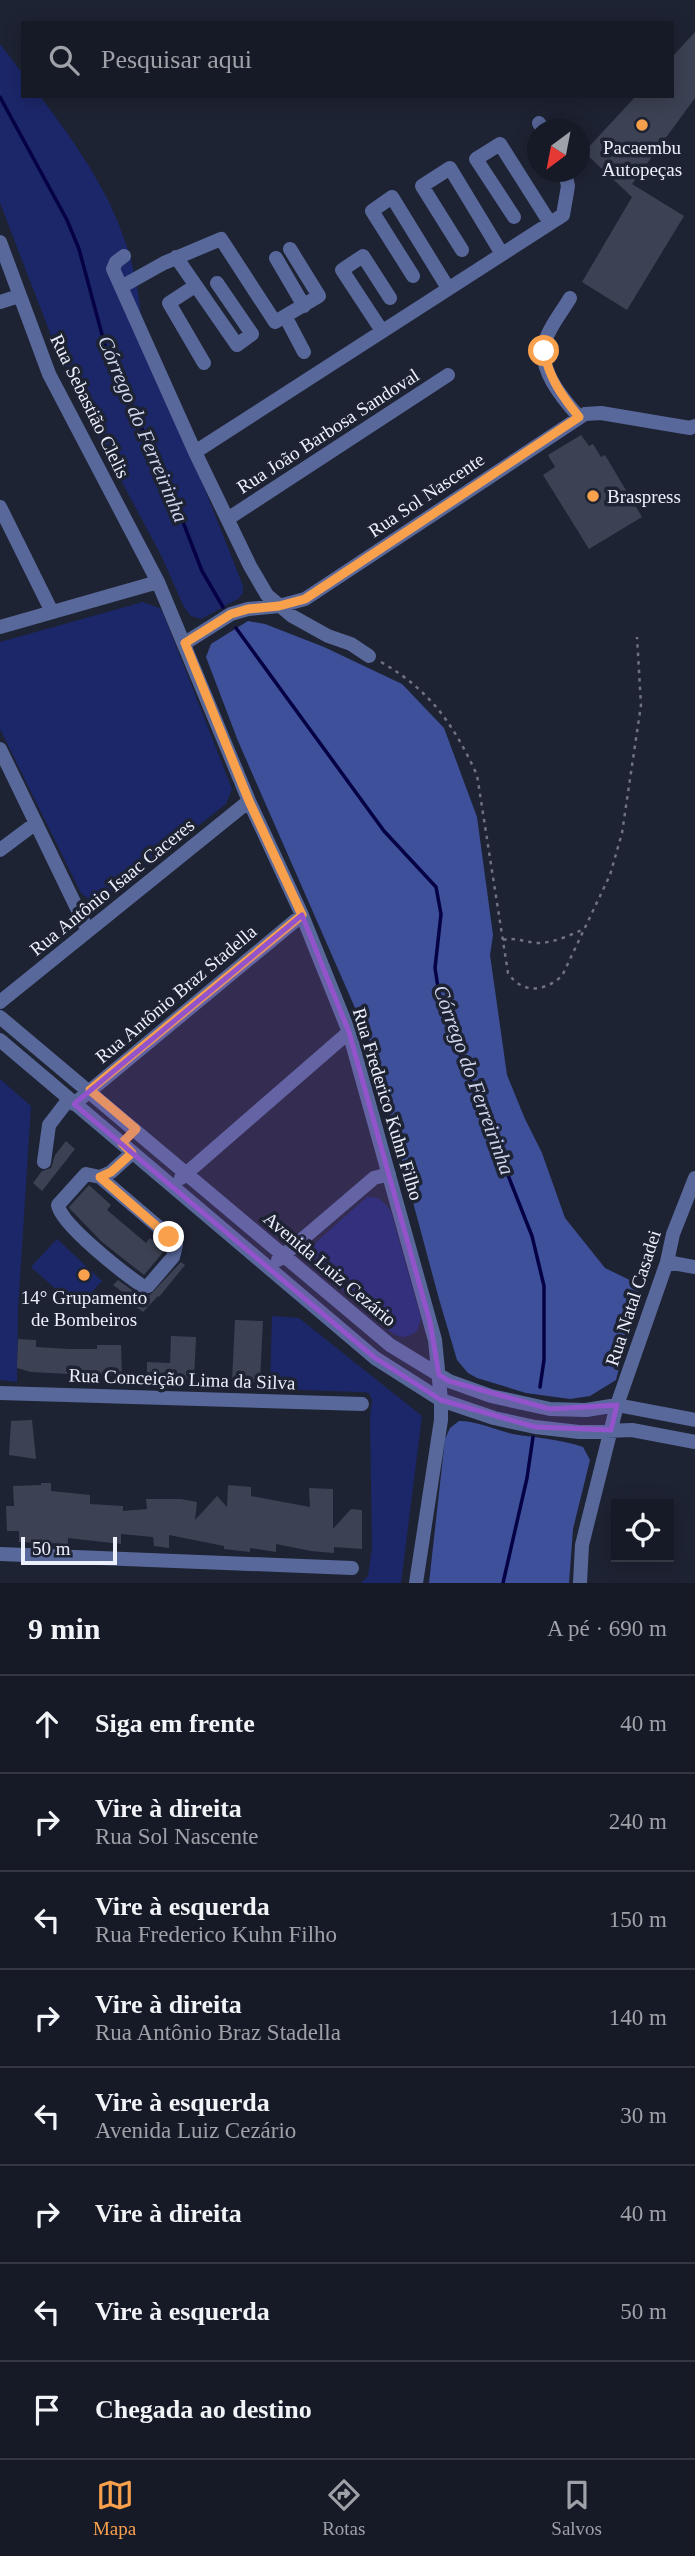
<!DOCTYPE html>
<html lang="pt">
<meta charset="utf-8">
<style>
:root{--surface:#161a26;--page:#232732;--text:#f1f3f6;--muted:#9ea1a7;--line:#353843;--accent:#f9a04d}
body{margin:0;font-family:Georgia,serif;background:var(--page);color:var(--text)}
.controls{position:absolute;right:21px;bottom:21px;display:grid;overflow:hidden;border-radius:0px;box-shadow:0 4px 18px #0003}
.controls button{width:63px;height:63px;display:grid;place-items:center;padding:0;border:0;border-bottom:2px solid var(--line);background:var(--surface);color:var(--text);font:35px sans-serif}
.compass{position:absolute;left:527px;top:119px;width:63px;height:63px;border-radius:50%;background:var(--surface);box-shadow:0 4px 18px #0003;rotate:212deg}
.scale{position:absolute;left:21px;bottom:18px;width:96px;box-sizing:border-box;padding-left:7px;border:4px solid #ecf0fc;border-top:0;font-size:19px;line-height:24px;white-space:nowrap;color:#ecf0fc;-webkit-text-stroke:5px #1e2333;paint-order:stroke}
.stop{position:absolute;width:21px;height:21px;margin:-16px;border:5px solid #f9a04d;border-radius:50%;background:#fff}
.stop.end{background:#f9a04d;border-color:#fff;box-shadow:0 2px 7px #0008}
.list{margin:0;padding:0;list-style:none}
h2{display:flex;justify-content:space-between;align-items:center;height:91px;margin:0;padding:0 28px;font-size:30px}
h2 small{font-size:23px;font-weight:400;color:var(--muted)}
.list li{display:grid;grid-template-columns:46px 1fr auto;gap:21px;align-items:center;box-sizing:border-box;height:98px;padding:0 28px;border-top:2px solid var(--line)}
.list b{display:block;font-size:26px;white-space:nowrap}
.list p{margin:0;font-size:23px;white-space:nowrap;color:var(--muted)}
.list em{font-size:23px;font-style:normal;color:var(--muted)}
.icon{flex:none;width:38px;height:38px;fill:none;stroke:currentColor;stroke-width:2;stroke-linecap:round;stroke-linejoin:round}
.map{position:relative;flex:none;width:695px;height:1583px;overflow:hidden}
.search{position:absolute;background:var(--surface);box-shadow:0 4px 18px #0003;left:21px;right:21px;top:21px;height:77px;display:flex;align-items:center;gap:18px;box-sizing:border-box;padding:0 24px;border-radius:0px;color:var(--muted);font-size:26px}
.sheet{height:875px;background:var(--surface)}
nav{display:flex;justify-content:space-around;align-items:center;box-sizing:border-box;height:98px;border-top:2px solid var(--line);background:var(--surface);font-size:19px;color:var(--muted)}
nav a{display:grid;justify-items:center;gap:4px}
nav .on{color:var(--accent)}
.map>svg:first-child{display:block}
.green{fill:#1c276a}
.forest{fill:#3e509a}
.lines{fill:none;stroke-linecap:round;stroke-linejoin:round}
.stream{stroke:#060044;stroke-width:3.5}
.building{fill:#3c4253}
.path{stroke:#6e7281;stroke-width:2.5;stroke-dasharray:3.5 5;stroke-linecap:butt}
.minor{stroke:#59689b;stroke-width:14}
.route{stroke:#f9a04d;stroke-width:9}
.marked{fill:#9253cb;fill-opacity:0.2;stroke:#9253cb;stroke-width:5;stroke-linejoin:round}
.poi-dot{fill:#f9a04d;stroke:#1e2333;stroke-width:2.5}
.labels{text-anchor:middle;dominant-baseline:central;stroke-width:7;stroke-linejoin:round;paint-order:stroke}
.poi-label{font-size:19px;fill:#ecf0fc;stroke:#1e2333}
.street-label{font-size:19px;fill:#ecf0fc;stroke:#1e2333}
.water-label{font-size:21px;font-style:italic;fill:#cfd6eb;stroke:#1e2333}
</style>
<div class="map">
<svg width="695" height="1583" viewBox="0 0 695 1583">
<rect width="100%" height="100%" fill="#1e2333"/>
<path class="green" d="M0 44 23 74V96H40C97 172 136 232 142 329L243 586V593L238 599 201 619 191 616 184 607 161 555 84 411 59 356 0 203Z
M143 602 159 608 163 613 232 789 226 804 108 896 90 900 81 893 0 729V642Z
M0 1079 31 1106 18 1309 17 1382 0 1380Z
M367 1197C379 1196 385 1202 391 1212L421 1318 417 1331C408 1338 400 1339 391 1332L313 1265 312 1246Z
M57 1239 102 1281 77 1308 31 1267Z
M272 1316 299 1318 422 1416 401 1583H361L368 1576 372 1549 370 1417 372 1400 369 1393 361 1392 270 1389Z"/>
<path class="forest" d="M248 621 265 624 324 647 402 684 444 728 477 817 493 935 490 955 507 1075 525 1119 542 1153 565 1218 605 1268 640 1285 616 1380 590 1396 570 1399 526 1393 477 1378 468 1373 457 1360 439 1299 370 1042 238 741 206 657 211 644Z
M459 1421C477 1421 495 1430 513 1434 536 1438 560 1439 583 1447L590 1460 573 1529 569 1583H429L445 1439 450 1428Z"/>
<g class="lines">
<path class="stream" d="M0 97 67 220 79 249 107 353 119 373 125 393 171 491 202 571 223 607
M236 628 384 831 436 887 441 914 435 968 439 994 449 1026 532 1236 544 1286V1360L540 1387
M503 1583 527 1478 533 1437"/>
</g>
<path class="building" d="M695 32V98L632 184 684 216 627 310 582 282 632 197 584 152 636 96H672V57Z
M581 435 589 446 593 444 601 457 605 455 642 517 589 549 543 475 555 467 548 455Z
M66 1141 75 1149 42 1191 33 1183 42 1171 51 1168 55 1155Z
M89 1185 111 1205 107 1210 146 1243 150 1238 165 1250 144 1275 102 1242 70 1209 69 1207Z
M181 1262 185 1265 159 1297 158 1296 143 1312 127 1300 129 1297 113 1285 118 1280 139 1295H150Z
M235 1320 263 1321 260 1382 232 1381Z
M171 1336 196 1337 194 1380 147 1377V1362L170 1363Z
M18 1339 36 1340V1347L69 1349H97V1345H121L122 1375 92 1376V1379L69 1380V1374L31 1372 17 1368Z
M32 1420 36 1459 9 1455 11 1421Z
M41 1483H51V1491L90 1495V1504L123 1506V1511L147 1509 146 1499H181L197 1502 195 1520 217 1496 227 1507 228 1485 251 1487V1496L310 1507 309 1488 333 1489V1529L351 1509 362 1510V1549L334 1547V1553L311 1551 276 1544V1552L250 1548V1552L224 1549V1546L169 1535V1548L154 1546 153 1537 121 1534V1544L68 1538V1544L19 1542V1531H7L6 1506H14L13 1486 41 1485Z"/>
<g class="lines">
<path class="path" d="M381 662C430 690 454 725 477 775L508 973C522 994 544 992 562 976L610 875 622 833 641 705 637 637
M503 940C516 937 524 942 537 943 553 943 568 936 582 930"/>
<path class="minor" d="M539 123 543 130
M514 217 476 159 500 144 550 223
M0 242 49 374 158 582 249 801 302 915 349 1032 435 1340 441 1400V1420L416 1583
M462 250 422 186 450 168 502 254
M124 256 116 262 113 269 195 452 250 566 267 595 292 616 328 636 351 644 369 656
M176 257 237 345 252 334 217 283
M276 258 304 306
M413 276 372 211 392 197 448 288
M195 286 169 303 204 363
M121 287 164 263 221 239 275 322 319 296 290 249
M570 298C562 312 549 327 545 342 537 369 563 399 579 417
M0 302 19 296
M285 316 304 352
M382 331 342 270 363 256 390 298
M195 452 563 215 568 186 565 172
M0 507 52 612
M229 518 448 375
M0 627 158 582
M185 643 231 614 248 609 279 606 305 599 585 414 601 413 690 428 695 426
M0 749 88 931
M0 850 36 823
M0 1002 249 801
M0 1017 390 1345 449 1381 491 1396 550 1409 586 1410 617 1405 695 1420
M0 1040 375 1358 441 1400 494 1418 535 1427 579 1432 632 1430 695 1442
M74 1104 302 915
M44 1162 49 1125 69 1099
M100 1177 169 1236 176 1245 173 1257 148 1286 144 1287C126 1275 61 1225 58 1205L86 1174 100 1177 111 1172 132 1153
M181 1178 349 1032
M278 1260 374 1178 389 1174
M667 1262 695 1267
M0 1393 362 1404
M0 1554 352 1568
M580 1583 582 1545 617 1405 667 1262 673 1234 695 1178"/>
</g>
<g class="lines">
<path class="route" d="M169 1237 100 1177 111 1172 132 1153 122 1143 136 1129 90 1090 302 915 249 801 185 643 231 614 248 609 279 606 305 599 579 417C562 396 549 378 544 351"/>
</g>
<path class="marked" d="M302 915 349 1032 430 1322 439 1375 449 1381 550 1409 617 1405 611 1430 535 1427 441 1400 375 1358 74 1104Z"/>
<g class="poi-dot">
<circle cx="642" cy="125" r="7"/>
<circle cx="593" cy="496" r="7"/>
<circle cx="84" cy="1275" r="7"/>
</g>
<g class="labels">
<g class="poi-label">
<text x="642" y="147">Pacaembu<tspan x="642" dy="22">Autopeças</tspan></text>
<text x="607" y="496" text-anchor="start">Braspress</text>
<text x="84" y="1297">14° Grupamento<tspan x="84" dy="22">de Bombeiros</tspan></text>
</g>
<g class="street-label">
<text transform="translate(90 406) rotate(64)">Rua Sebastião Clelis</text>
<text transform="translate(328 431) rotate(-33)">Rua João Barbosa Sandoval</text>
<text transform="translate(426 495) rotate(-34)">Rua Sol Nascente</text>
<text transform="translate(112 887) rotate(-39)">Rua Antônio Isaac Caceres</text>
<text transform="translate(176 994) rotate(-40)">Rua Antônio Braz Stadella</text>
<text transform="translate(388 1104) rotate(73)">Rua Frederico Kuhn Filho</text>
<text transform="translate(330 1269) rotate(40)">Avenida Luiz Cezário</text>
<text transform="translate(633 1298) rotate(-72)">Rua Natal Casadei</text>
<text transform="translate(182 1379) rotate(2)">Rua Conceição Lima da Silva</text>
</g>
<g class="water-label">
<text transform="translate(143 429) rotate(67)">Córrego do Ferreirinha</text>
<text transform="translate(474 1080) rotate(70)">Córrego do Ferreirinha</text>
</g>
</g>
</svg>
<div class="controls">
<button><svg class="icon" aria-label="locate" viewBox="0 0 24 24"><circle cx="12" cy="12" r="6"/><path d="M12 2v4M12 18v4M2 12h4M18 12h4"/></svg></button>
</div>
<svg class="compass" viewBox="-18 -18 36 36"><path d="M0-13l5 13h-10z" fill="#e53935"/><path d="M0 13l5-13h-10z" fill="#9ea1a7"/></svg>
<div class="scale">50 m</div>
<div class="stop" style="left:544px;top:351px"></div>
<div class="stop end" style="left:169px;top:1237px"></div>
<div class="search"><svg class="icon" aria-label="search" viewBox="0 0 24 24"><circle cx="10" cy="10" r="6"/><path d="M15 15l6 6"/></svg>Pesquisar aqui</div>
</div>
<section class="sheet">
<h2>9 min<small>A pé · 690 m</small></h2>
<ul class="list">
<li><svg class="icon" aria-label="ahead" viewBox="0 0 24 24"><path d="M12 20V5M6 11l6-6 6 6"/></svg><div><b>Siga em frente</b></div><em>40 m</em></li>
<li><svg class="icon" aria-label="right" viewBox="0 0 24 24"><path d="M7 20v-9h11M14 6l5 5-5 5"/></svg><div><b>Vire à direita</b><p>Rua Sol Nascente</p></div><em>240 m</em></li>
<li><svg class="icon" aria-label="left" viewBox="0 0 24 24"><path d="M17 20v-9H6M10 6l-5 5 5 5"/></svg><div><b>Vire à esquerda</b><p>Rua Frederico Kuhn Filho</p></div><em>150 m</em></li>
<li><svg class="icon" aria-label="right" viewBox="0 0 24 24"><path d="M7 20v-9h11M14 6l5 5-5 5"/></svg><div><b>Vire à direita</b><p>Rua Antônio Braz Stadella</p></div><em>140 m</em></li>
<li><svg class="icon" aria-label="left" viewBox="0 0 24 24"><path d="M17 20v-9H6M10 6l-5 5 5 5"/></svg><div><b>Vire à esquerda</b><p>Avenida Luiz Cezário</p></div><em>30 m</em></li>
<li><svg class="icon" aria-label="right" viewBox="0 0 24 24"><path d="M7 20v-9h11M14 6l5 5-5 5"/></svg><div><b>Vire à direita</b></div><em>40 m</em></li>
<li><svg class="icon" aria-label="left" viewBox="0 0 24 24"><path d="M17 20v-9H6M10 6l-5 5 5 5"/></svg><div><b>Vire à esquerda</b></div><em>50 m</em></li>
<li><svg class="icon" aria-label="arrive" viewBox="0 0 24 24"><path d="M6 21V4h12l-3 4 3 4H6"/></svg><div><b>Chegada ao destino</b></div></li>
</ul>
</section>
<nav>
<a class="on"><svg class="icon" aria-label="map" viewBox="0 0 24 24"><path d="M3 6l6-2 6 2 6-2v14l-6 2-6-2-6 2zM9 4v14M15 6v14"/></svg>Mapa</a>
<a><svg class="icon" aria-label="directions" viewBox="0 0 24 24"><path d="M12 3l9 9-9 9-9-9zM9 14v-3h6M13 9l2 2-2 2"/></svg>Rotas</a>
<a><svg class="icon" aria-label="saved" viewBox="0 0 24 24"><path d="M7 4h10v16l-5-4-5 4z"/></svg>Salvos</a>
</nav>
